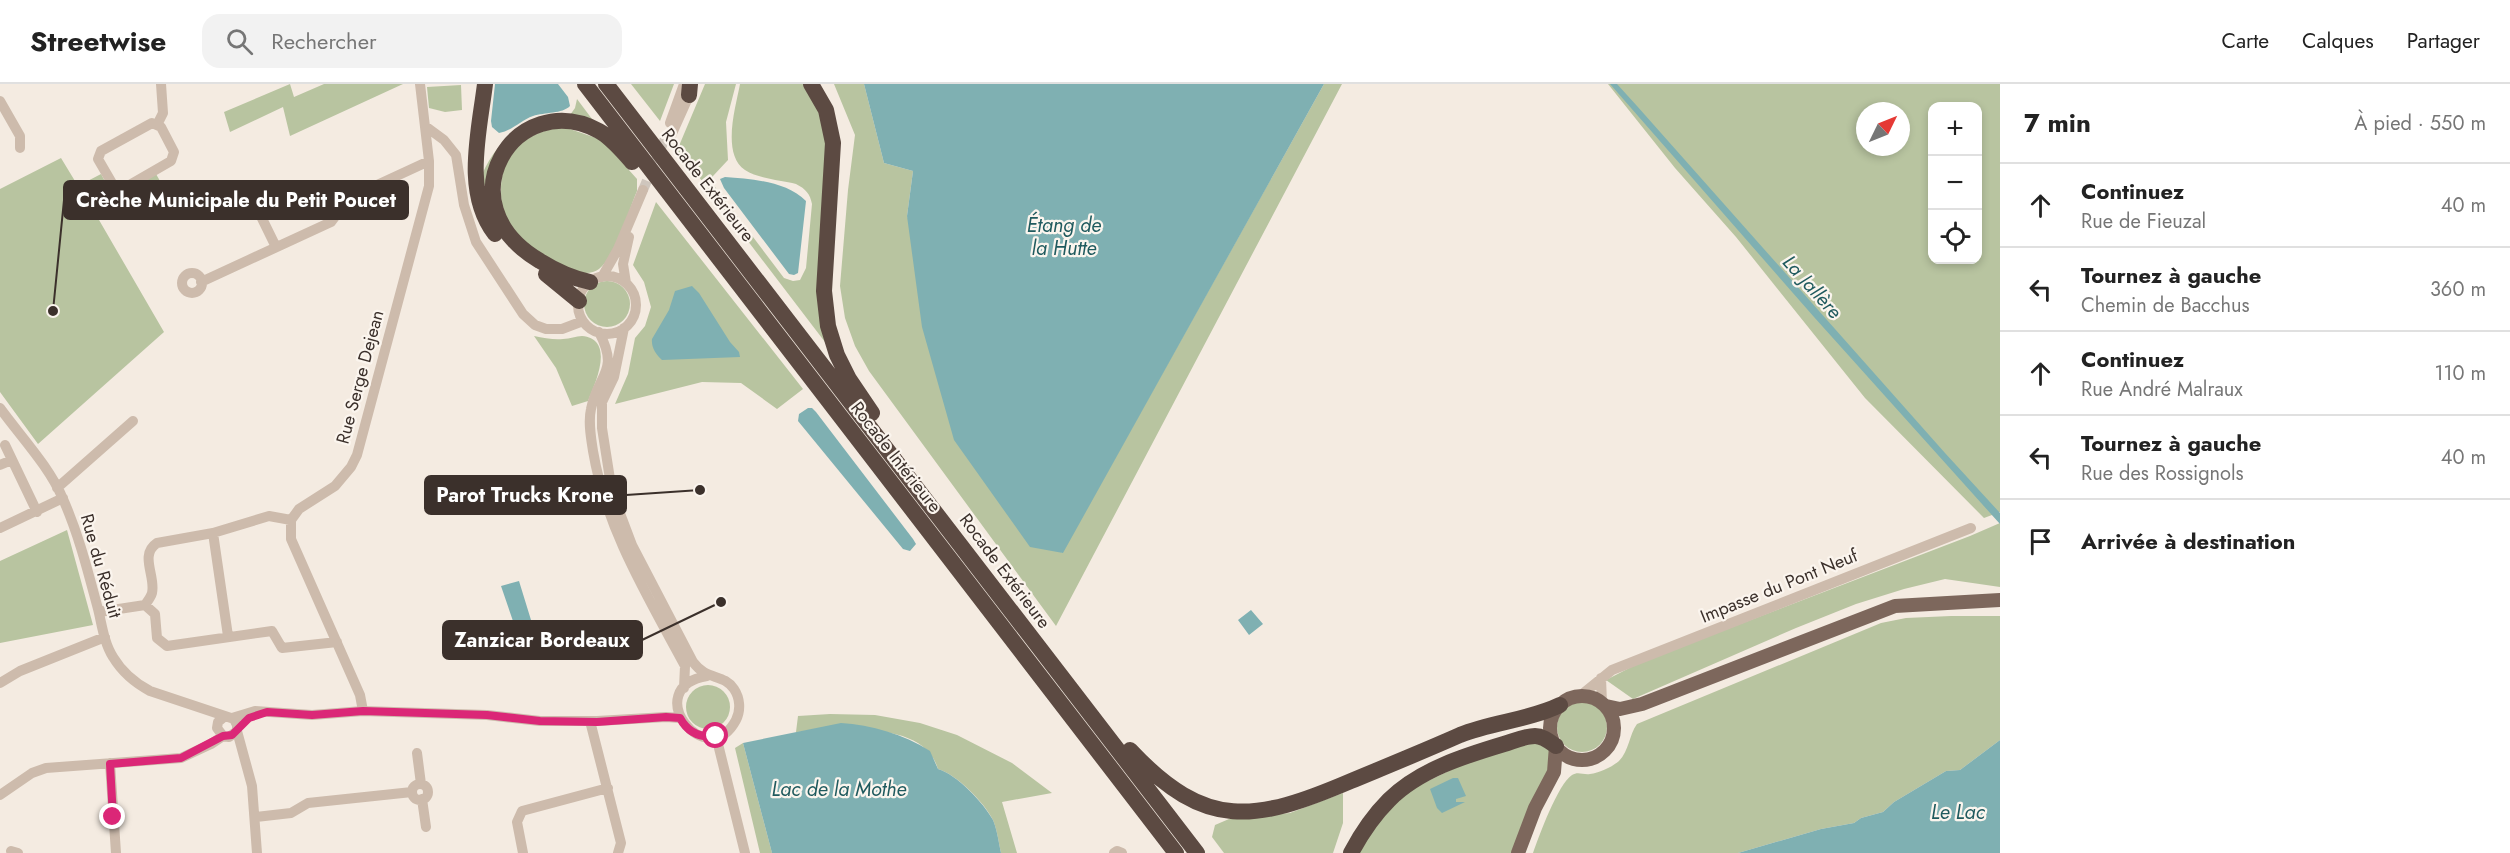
<!DOCTYPE html>
<html lang="fr">
<meta charset="utf-8">
<style>
:root{--surface:#fff;--page:#f2f2f2;--text:#222;--muted:#767676;--line:#e0e0e0}
body{margin:0;font-family:Jost,sans-serif;background:var(--page);color:var(--text)}
.controls{position:absolute;right:18px;top:18px;display:grid;overflow:hidden;border-radius:12px;box-shadow:0 3px 9px #0003}
.controls button{width:54px;height:54px;display:grid;place-items:center;padding:0;border:0;border-bottom:2px solid var(--line);background:var(--surface);color:var(--text);font:30px sans-serif}
.compass{position:absolute;left:1856px;top:18px;width:54px;height:54px;border-radius:50%;background:var(--surface);box-shadow:0 3px 9px #0003;rotate:47deg}
.stop{position:absolute;width:18px;height:18px;margin:-14px;border:4px solid #db2777;border-radius:50%;background:#fff}
.stop.end{background:#db2777;border-color:#fff;box-shadow:0 2px 6px #0008}
.list{margin:0;padding:0;list-style:none}
h2{display:flex;justify-content:space-between;align-items:center;height:78px;margin:0;padding:0 24px;font-size:26px}
h2 small{font-size:20px;font-weight:400;color:var(--muted)}
.list li{display:grid;grid-template-columns:39px 1fr auto;gap:18px;align-items:center;box-sizing:border-box;height:84px;padding:0 24px;border-top:2px solid var(--line)}
.list b{display:block;font-size:22px;white-space:nowrap}
.list p{margin:0;font-size:20px;white-space:nowrap;color:var(--muted)}
.list em{font-size:20px;font-style:normal;color:var(--muted)}
.icon{flex:none;width:33px;height:33px;fill:none;stroke:currentColor;stroke-width:2;stroke-linecap:round;stroke-linejoin:round}
.map{position:relative;flex:none;width:2000px;height:769px;overflow:hidden}
header{display:flex;align-items:center;gap:36px;box-sizing:border-box;height:84px;padding:0 30px;background:var(--surface);border-bottom:2px solid var(--line)}
header strong{font-size:28px}
nav{display:flex;gap:33px;margin-inline-start:auto;font-size:21px}
.search{width:420px;height:54px;background:var(--page);display:flex;align-items:center;gap:15px;box-sizing:border-box;padding:0 21px;border-radius:18px;color:var(--muted);font-size:22px}
main{display:flex}
aside{flex:1;background:var(--surface)}
.map>svg:first-child{display:block}
.green{fill:#b8c4a0;fill-rule:evenodd}
.water{fill:#7fb0b2}
.lines{fill:none;stroke-linecap:round;stroke-linejoin:round}
.minor-tunnel{stroke:#cfc6bd;stroke-width:10;stroke-dasharray:10 5;stroke-linecap:butt}
.minor{stroke:#cdbbac;stroke-width:10}
.major{stroke:#7d675c;stroke-width:14}
.highway{stroke:#5c4a42;stroke-width:16}
.route{stroke:#db2777;stroke-width:8}
.labels{text-anchor:middle;dominant-baseline:central;stroke-width:4.5;stroke-linejoin:round;paint-order:stroke}
.street-label{font-size:18px;fill:#3b302b;stroke:#fbf5ee}
.water-label{font-size:20px;font-style:italic;fill:#1f5a5e;stroke:#fbf5ee}
.leader{fill:none;stroke:#3b302b;stroke-width:2}
.callout-dot{fill:#3b302b;stroke:#fbf5ee;stroke-width:2}
.callout{fill:#3b302b;stroke:#3b302b;stroke-width:2}
.callout-label{font-size:20px;text-anchor:middle;font-weight:bold;fill:#fff}
</style>
<header>
<strong>Streetwise</strong>
<div class="search"><svg class="icon" aria-label="search" viewBox="0 0 24 24"><circle cx="10" cy="10" r="6"/><path d="M15 15l6 6"/></svg>Rechercher</div>
<nav><a>Carte</a><a>Calques</a><a>Partager</a></nav>
</header>
<main>
<div class="map">
<svg width="2000" height="769" viewBox="0 0 2000 769">
<rect width="100%" height="100%" fill="#f4ebe1"/>
<path class="green" d="M290 0 294 13 324 0H403L290 52 283 23 230 48 224 28Z
M631 0H674L660 37Z
M705 0H736L726 38 728 76 713 92 712 99 784 194 793 197 800 196 806 184 812 120C810 110 806 105 796 100 781 96 759 95 745 86 721 70 736 22 740 0H806L827 42 828 262 686 76 680 74 676 69Z
M834 0H864L884 79 913 87 907 132 1062 469 1324 0H1342L1056 542 869 287 855 262 845 234 840 202 848 106 855 51Z
M1608 0H2000V428L1984 434 1865 314 1736 153 1675 84ZM1932 22H1978V176H1932ZM1865 27H1901V63H1865Z
M461 1 462 26 445 28 429 24 427 3Z
M577 15 595 39 527 42 488 105 480 96C494 57 527 29 570 31L575 24Z
M564 43 602 56 637 95V107C628 128 617 170 599 185 576 203 515 157 505 134 501 125 501 113 501 103 502 65 530 47 564 43Z
M61 74 78 102 101 90 109 105 88 117 164 248 38 360 0 308V105Z
M156 90 172 118 147 130 132 104Z
M656 118 803 305 777 325 741 299 702 298 615 320 628 290 635 254 645 242 651 223 644 198 633 181Z
M584 220a23 23 0 1 1 46 0a23 23 0 1 1-46 0Z
M534 252C544 254 554 256 563 255 570 255 576 252 582 252 616 255 595 300 588 317L572 322 556 284Z
M2000 439V503L1945 495 1904 505 1856 520 1796 544 1633 615 1606 596 1641 578 1970 452Z
M67 446 93 541 0 559V477Z
M1951 532H2000V656L1960 686 1946 687 1894 718 1883 728 1861 734 1854 739 1821 745 1738 769H1533C1539 752 1558 700 1572 691 1578 687 1583 691 1590 690 1599 689 1612 683 1619 677 1629 667 1629 651 1637 640L1881 539 1906 534Z
M686 623a22 22 0 1 1 44 0a22 22 0 1 1-44 0Z
M1557 643a25 25 0 1 1 50 0a25 25 0 1 1-50 0Z
M830 630 875 631 920 639 957 651 1012 679 1052 709 1002 718 1017 769H1001C999 760 997 745 993 736 985 719 956 690 938 685 923 634 837 647 796 648L798 632Z
M1539 658 1548 661 1553 674 1512 769H1358L1362 756 1405 708 1480 672Z
M743 659 772 769H760L735 664Z
M1343 709V739L1333 769H1224L1212 753 1215 741 1229 735 1290 729Z"/>
<path class="water" d="M495 0H558L568 13 570 22C562 30 545 28 533 32 521 36 512 47 499 49L492 43 491 37Z
M864 0H1324L1063 469 1030 463 954 356 922 243 907 132 913 87 884 79Z
M1610 0H1617L1637 22 1945 369 2000 429V440L1814 233Z
M725 93C751 95 786 97 806 117L798 189 794 191 789 190 724 104 720 95Z
M692 202 699 209 730 258 739 268 740 273 662 276C656 271 651 263 652 255L669 226 675 207Z
M808 324H812L816 328 913 455 916 460 910 467 903 465 798 337 799 330Z
M519 497 531 536 514 540 501 502Z
M1251 526 1263 540 1249 551 1238 536Z
M841 639C871 641 904 650 930 667L938 685C956 690 984 719 993 736 997 745 999 760 1001 769H772L743 659Z
M2000 656V769H1738L1821 745 1854 739 1861 734 1883 728 1894 718 1946 687 1960 686Z
M1453 694H1458L1466 712 1456 715V718H1465L1442 729 1437 724 1430 705Z"/>
<g class="lines">
<path class="minor-tunnel" d="M643 106 667 50"/>
<path class="minor" d="M0 17 20 52V64
M152 39 161 43 174 68 171 77 119 107 116 106 98 75 101 67Z
M158 39 163 29 161 0
M670 39 684 0
M425 42 444 56 456 71 464 121 476 158 523 230 535 241 546 245H562L583 237
M670 54 692 5
M251 112 276 163
M98 118 119 107
M182 199a10 10 0 1 1 20 0a10 10 0 1 1-20 0Z
M578 221a29 29 0 1 1 58 0a29 29 0 1 1-58 0Z
M602 193 618 165 643 106
M201 198 331 138 349 114 429 77
M626 199 623 180 629 153
M624 244 614 293 602 318V344L610 395 618 424 632 461 693 578C707 597 723 589 734 605 740 614 741 626 736 636 707 691 638 604 707 592
M599 248C620 288 598 290 591 325 588 338 591 354 593 367 606 445 648 513 685 582L684 604
M0 324C21 353 49 382 63 415 79 451 88 488 98 525 102 541 104 559 113 573 122 588 135 599 150 607L234 635 237 641V647L229 653 223 652 217 644 218 638 224 633
M5 361 37 428
M0 381 12 376
M57 404 133 337
M0 444 63 414
M213 449 228 552
M145 521C147 518 151 513 152 509 156 492 139 471 157 459L213 449 269 432 291 436
M99 528 145 521 155 530 157 554 167 562 272 547 282 564 337 558
M1601 594 1602 619
M0 599 20 587 105 553
M1580 612 1612 586 1971 444
M363 627 360 611 291 455V436L299 425 335 402 351 383 357 371 429 102V77L420 0
M232 634 255 627 312 631 363 627 487 631 540 637H597L666 633 680 634
M590 637 621 759 618 769
M237 647 252 702 257 769
M716 652 745 769
M417 669 421 700
M110 679 116 769
M412 708a8 8 0 1 1 16 0a8 8 0 1 1-16 0Z
M0 711 32 689 46 684 181 674 211 660 223 652
M422 715 426 743
M256 733 291 729 308 719 412 708
M11 767 18 769
M523 769 517 738 522 727 608 704
M1114 769 1117 767 1122 769"/>
<path class="major" d="M1550 644a32 32 0 1 1 64 0a32 32 0 1 1-64 0Z
M1606 622 1620 625 1642 620 1895 522 2000 516
M1518 769 1535 724 1554 688 1556 662"/>
<path class="highway" d="M485 0C479 49 463 108 495 150
M585 0 1176 769
M606 0 1197 769
M811 0 826 26 833 59 824 207 828 242 837 271 849 295 872 329
M689 11 690 0
M546 190 579 217
M590 198C571 194 556 187 540 177 441 119 516 2 599 47 612 54 622 67 632 78
M1130 666C1206 747 1255 738 1351 697 1387 682 1424 667 1460 651 1493 638 1529 636 1560 621
M1351 769C1361 750 1373 732 1389 716 1419 686 1464 672 1504 660 1514 657 1525 652 1535 652 1543 652 1550 658 1556 662"/>
</g>
<g class="lines">
<path class="route" d="M113 733 110 680 181 674 223 652 232 651 249 634 267 628 312 631 363 627 487 631 540 637 597 638 666 633 680 634C688 649 700 654 716 652"/>
</g>
<g class="labels">
<g class="street-label">
<text transform="translate(708 101) rotate(52)">Rocade Extérieure</text>
<text transform="translate(360 293) rotate(-75)">Rue Serge Dejean</text>
<text transform="translate(896 373) rotate(52)">Rocade Intérieure</text>
<text transform="translate(101 482) rotate(74)">Rue du Réduit</text>
<text transform="translate(1005 487) rotate(53)">Rocade Extérieure</text>
<text transform="translate(1779 502) rotate(-22)">Impasse du Pont Neuf</text>
</g>
<g class="water-label">
<text x="1064" y="141">Étang de<tspan x="1064" dy="23">la Hutte</tspan></text>
<text transform="translate(1812 203) rotate(48)">La Jallère</text>
<text x="839" y="705">Lac de la Mothe</text>
<text x="1958" y="728">Le Lac</text>
</g>
</g>
<path class="leader" d="M53 227L64 116M700 406L626 411M721 518L642 556"/>
<g class="callout-dot">
<circle cx="53" cy="227" r="6"/>
<circle cx="700" cy="406" r="6"/>
<circle cx="721" cy="518" r="6"/>
</g>
<g class="callout">
<rect x="64" y="97" width="344" height="38" rx="6"/>
<rect x="425" y="392" width="201" height="38" rx="6"/>
<rect x="443" y="537" width="199" height="38" rx="6"/>
</g>
<g class="callout-label">
<text x="236" y="123">Crèche Municipale du Petit Poucet</text>
<text x="525" y="418">Parot Trucks Krone</text>
<text x="542" y="563">Zanzicar Bordeaux</text>
</g>
</svg>
<div class="controls">
<button>+</button>
<button>−</button>
<button><svg class="icon" aria-label="locate" viewBox="0 0 24 24"><circle cx="12" cy="12" r="6"/><path d="M12 2v4M12 18v4M2 12h4M18 12h4"/></svg></button>
</div>
<svg class="compass" viewBox="-18 -18 36 36"><path d="M0-13l5 13h-10z" fill="#e53935"/><path d="M0 13l5-13h-10z" fill="#767676"/></svg>
<div class="stop" style="left:716px;top:652px"></div>
<div class="stop end" style="left:113px;top:733px"></div>
</div>
<aside>
<h2>7 min<small>À pied · 550 m</small></h2>
<ul class="list">
<li><svg class="icon" aria-label="ahead" viewBox="0 0 24 24"><path d="M12 20V5M6 11l6-6 6 6"/></svg><div><b>Continuez</b><p>Rue de Fieuzal</p></div><em>40 m</em></li>
<li><svg class="icon" aria-label="left" viewBox="0 0 24 24"><path d="M17 20v-9H6M10 6l-5 5 5 5"/></svg><div><b>Tournez à gauche</b><p>Chemin de Bacchus</p></div><em>360 m</em></li>
<li><svg class="icon" aria-label="ahead" viewBox="0 0 24 24"><path d="M12 20V5M6 11l6-6 6 6"/></svg><div><b>Continuez</b><p>Rue André Malraux</p></div><em>110 m</em></li>
<li><svg class="icon" aria-label="left" viewBox="0 0 24 24"><path d="M17 20v-9H6M10 6l-5 5 5 5"/></svg><div><b>Tournez à gauche</b><p>Rue des Rossignols</p></div><em>40 m</em></li>
<li><svg class="icon" aria-label="arrive" viewBox="0 0 24 24"><path d="M6 21V4h12l-3 4 3 4H6"/></svg><div><b>Arrivée à destination</b></div></li>
</ul>
</aside>
</main>
